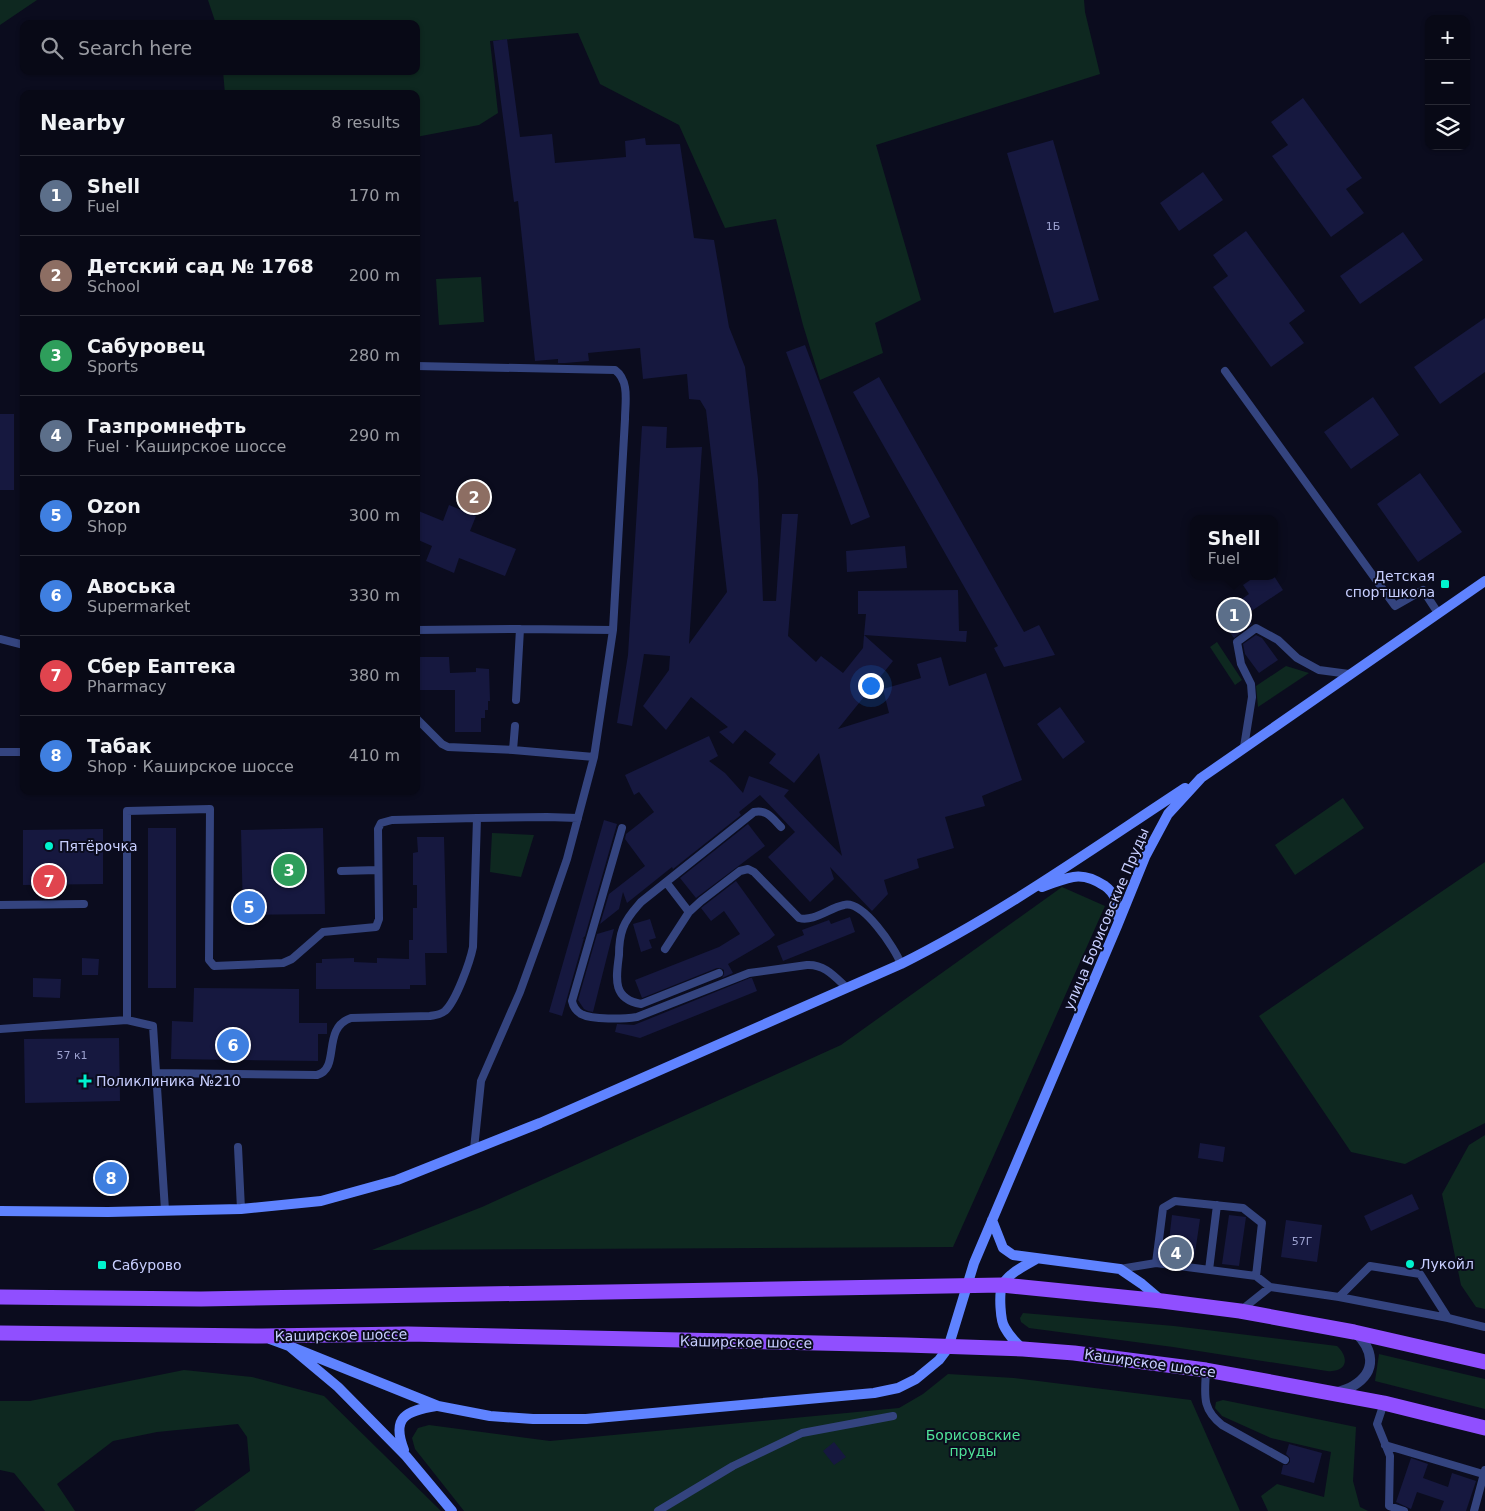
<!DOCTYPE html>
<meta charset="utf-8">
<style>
:root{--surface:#080916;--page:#11121f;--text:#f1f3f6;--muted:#989aa1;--line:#292a35;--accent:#00f3ce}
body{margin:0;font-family:"DejaVu Sans",sans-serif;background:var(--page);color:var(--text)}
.controls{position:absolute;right:15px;top:15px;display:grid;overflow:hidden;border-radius:10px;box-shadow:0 1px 4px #0004}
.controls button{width:45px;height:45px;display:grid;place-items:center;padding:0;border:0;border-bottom:1px solid var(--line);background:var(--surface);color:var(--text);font:25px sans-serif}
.you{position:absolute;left:870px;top:685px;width:18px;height:18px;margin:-12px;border:4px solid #fff;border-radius:50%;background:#1a73e8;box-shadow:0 0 0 8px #1a73e833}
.badge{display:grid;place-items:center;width:32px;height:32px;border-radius:50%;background:var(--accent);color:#fff;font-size:16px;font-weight:700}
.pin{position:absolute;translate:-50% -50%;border:2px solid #fff;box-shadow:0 1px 5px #0006}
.popup{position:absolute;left:1190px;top:515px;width:88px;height:65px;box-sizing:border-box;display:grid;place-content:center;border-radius:10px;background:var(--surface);filter:drop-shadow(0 1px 4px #0005);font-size:16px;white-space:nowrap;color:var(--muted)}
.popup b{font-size:19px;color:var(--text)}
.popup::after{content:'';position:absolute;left:50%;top:100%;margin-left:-10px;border:10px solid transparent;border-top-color:var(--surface)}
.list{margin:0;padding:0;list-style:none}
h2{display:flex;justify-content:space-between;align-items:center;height:65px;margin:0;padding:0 20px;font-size:21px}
h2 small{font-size:16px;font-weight:400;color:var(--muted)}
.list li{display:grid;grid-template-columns:32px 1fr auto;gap:15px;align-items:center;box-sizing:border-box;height:80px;padding:0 20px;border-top:1px solid var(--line)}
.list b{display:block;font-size:19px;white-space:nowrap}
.list p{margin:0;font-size:16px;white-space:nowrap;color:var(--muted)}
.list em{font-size:16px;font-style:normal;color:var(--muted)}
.icon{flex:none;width:28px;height:28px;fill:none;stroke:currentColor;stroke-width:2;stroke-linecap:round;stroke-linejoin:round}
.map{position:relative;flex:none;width:1485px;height:1511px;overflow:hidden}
.search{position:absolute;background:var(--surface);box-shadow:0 1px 4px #0004;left:20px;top:20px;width:400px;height:55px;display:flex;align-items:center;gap:12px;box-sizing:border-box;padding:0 18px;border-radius:10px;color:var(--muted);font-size:19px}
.panel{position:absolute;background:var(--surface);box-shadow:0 1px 4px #0004;left:20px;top:90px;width:400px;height:705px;border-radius:10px}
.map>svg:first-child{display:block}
.green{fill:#0e2820}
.building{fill:#16183f}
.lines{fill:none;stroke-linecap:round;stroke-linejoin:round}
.lane{stroke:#34447f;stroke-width:8}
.street{stroke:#34447f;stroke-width:10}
.secondary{stroke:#5f83ff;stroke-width:10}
.primary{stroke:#904fff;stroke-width:15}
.poi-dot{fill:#00f3ce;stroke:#0b0c1e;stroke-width:2}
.labels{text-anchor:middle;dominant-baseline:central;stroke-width:4;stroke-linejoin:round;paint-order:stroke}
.number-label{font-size:11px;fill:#9ca1cf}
.poi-label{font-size:14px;fill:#c8cfff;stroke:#0b0c1e;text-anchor:start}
.street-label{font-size:14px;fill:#c8cfff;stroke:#0b0c1e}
.park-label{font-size:14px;fill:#50e399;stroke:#0b0c1e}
</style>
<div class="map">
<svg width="1485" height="1511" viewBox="0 0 1485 1511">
<rect width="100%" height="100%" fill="#0b0c1e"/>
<path class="green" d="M0 0H37L0 25Z
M208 0H1084L1085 12 1100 74 876 145 921 300 875 323 883 353 820 380 803 325 776 219 725 228 679 125 600 84 578 33 490 41 498 113 479 125 416 137V94H225L223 71H416V24H216Z
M481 277 484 322 439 325 436 279Z
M1217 642 1242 680 1235 685 1210 647Z
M1286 666 1309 673 1258 707 1256 686Z
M1343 798 1364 828 1295 875 1275 845Z
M492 833 534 835 521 877 490 872Z
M1485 862V1123L1405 1164 1351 1152 1259 1016Z
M1062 887 1105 906 953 1247 372 1250 482 1207 841 1045Z
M1485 1135V1309L1476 1307 1461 1285 1442 1194 1469 1145Z
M1023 1313 1174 1326 1337 1346C1350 1358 1347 1373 1327 1371L1173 1347 1029 1328 1021 1322 1020 1318Z
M1379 1354 1485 1379V1409L1375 1381Z
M184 1370 252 1377 324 1396 441 1511H194L250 1471 247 1437 238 1424 157 1432 113 1441 57 1484 75 1511H45L14 1473 0 1470V1401H30Z
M948 1374 1014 1378 1191 1400 1240 1511H464L415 1449 412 1438 418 1428 429 1425 550 1441 899 1408 923 1394Z
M1223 1400 1356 1427 1353 1481 1360 1507 1368 1511H1268L1261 1496 1277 1484 1324 1497 1331 1452 1271 1438 1222 1416 1215 1408 1216 1402Z"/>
<path class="building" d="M507 39 520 137 552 134 555 163 626 157 625 141 645 138 646 145 680 144 694 238 714 240 729 327 745 367 758 479 763 601H776L782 514H798L788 636 816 662 821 656 843 673 863 648 864 635 893 661 838 729 889 713 883 689 921 678 917 664 941 657 949 686 986 673 1022 780 982 796 985 806 945 817 954 848 917 859 919 868 884 880 888 894 872 911 830 867 834 879 810 902 768 857 795 832 760 795 739 812 741 815 673 869 672 867 627 903 623 892 619 909 600 924 609 894 645 866 625 839 626 834 654 812 639 792 634 795 625 775 709 736 718 756 709 761 725 773 743 793 749 776 789 790 784 796 842 856 819 753 794 783 769 763 776 754 745 730 733 744 719 732 728 727 691 697 666 730 643 706 669 670 670 656 644 654 632 726 617 723 628 655 642 426 667 427 666 448 702 447 689 644 727 592 706 410 700 400 689 399 687 374 643 379 640 348 588 353 589 361 565 363H558V359L535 361 518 201 514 202 493 41Z
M1303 98 1362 178 1346 189 1364 213 1331 237 1272 156 1288 145 1271 122Z
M1053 140 1099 300 1054 313 1007 153Z
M1203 172 1223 200 1179 231 1160 203Z
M1246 231 1305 311 1289 323 1304 343 1271 367 1213 287 1228 276 1213 255Z
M1403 232 1423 260 1360 304 1340 276Z
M1485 318V372L1440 404 1414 367Z
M805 345 870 517 851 525 786 352Z
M879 377 1024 632 1039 625 1055 655 1004 667 994 648 998 646 853 392Z
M1373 397 1399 435 1351 469 1324 432Z
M0 414H14V490H0Z
M1420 473 1462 532 1418 562 1377 504Z
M449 505 476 516 470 531 516 549 505 576 459 558 454 573 426 561 432 546 416 539V510L443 521Z
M905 546 907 568 847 572 846 551Z
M1256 576H1274L1283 590 1250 612 1251 614 1247 617 1252 624 1234 638 1228 630 1226 632 1216 617 1249 594 1243 585Z
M958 590 959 631H967L966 642 864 635 866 614H858V591Z
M1256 635 1262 638 1278 660 1259 673 1245 654 1243 644Z
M416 657H449L450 673 476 672V668L489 669 490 701H488V710H485V718H481V732H455V690H416Z
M1060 707 1085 742 1063 759 1037 724Z
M604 820 617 824 585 936 582 939 584 938 562 1016 549 1012Z
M748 824 765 846 696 898 680 878Z
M148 828H176V988H148Z
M323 828 325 914 243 915 241 830Z
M103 829V884L23 885V830Z
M417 837H444L447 953H425L426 985H410V989H316V963H322V959L354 958V962L377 963V958L409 959V940H413V908H417V885H413V853L418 852Z
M736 881 775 935 769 940 728 964 733 973 722 978 724 974V970L720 968H717L642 998 635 980 719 947 740 934 724 911 711 921 701 908Z
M850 917 855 932 783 961 777 946 804 935 802 930 829 920 831 924Z
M650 919 656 938 649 940 652 948 641 952 633 924Z
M614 929 593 1012 588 1011 584 1009 578 1000 597 934Z
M82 958 99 959 98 975H82Z
M33 978 61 979 60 998 33 997Z
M750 978H752L757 991 640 1038 615 1032 617 1024 634 1025Z
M194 988 299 989V1023H327V1034H318V1061L171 1059 172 1021 193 1022Z
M119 1038 120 1101 25 1103 24 1039Z
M1200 1143 1225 1147 1223 1162 1198 1158Z
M1412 1194 1419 1209 1371 1231 1364 1216Z
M1172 1215 1200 1219 1194 1260 1167 1257Z
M1229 1215 1246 1217 1239 1266 1222 1264Z
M1286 1220 1322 1225 1317 1262 1281 1257Z
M834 1442 846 1457 834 1465 823 1451Z
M1289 1444 1322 1453 1314 1483 1281 1474 1283 1465H1287L1290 1462V1458L1286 1454Z
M1411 1458 1428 1464 1423 1478 1448 1487 1452 1473 1476 1481 1466 1511H1440L1444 1501 1417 1492 1411 1509 1396 1502Z"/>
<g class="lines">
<path class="lane" d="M416 366 615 370C630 381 625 403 625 419L613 630 594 757 567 859 545 923 520 992 481 1081 474 1149
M1225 371 1395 606 1423 590 1438 613
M416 630 520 629 613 630
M0 639 24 645
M516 700 520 629
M416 718 442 744 448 747 513 750 594 757
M1244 747 1252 697 1251 684 1241 664 1237 642 1256 628 1278 640 1297 658 1319 670 1349 674
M513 750 515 726
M0 752H24
M477 818 547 817 578 818
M622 828 572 1001C573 1006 576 1011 581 1014 592 1020 624 1019 637 1017L749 973 807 965C825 964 835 977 847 988
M341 871 378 870
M666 882 689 912
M0 905 84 904
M665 949 689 912 701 901 740 871 748 869 754 872 799 918C814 922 829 908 844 905 863 900 895 948 901 964
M719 973 641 1004C612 999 616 978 619 955 619 946 620 936 623 928 627 917 634 910 641 902L754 812C767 809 773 819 781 827
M0 1029 127 1020
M156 1073 317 1075C341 1069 321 1028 351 1018L430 1016C435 1015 440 1015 445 1011 456 1001 470 962 473 947L477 818 392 820 381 823 378 829 379 919 376 927 323 932 292 959 283 963 214 966 209 960 210 809 127 811V1020L153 1026 165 1210
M238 1147 241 1209
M1156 1263 1163 1208 1175 1201 1243 1208 1262 1223 1256 1276
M1120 1269 1156 1263 1256 1276 1270 1287
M1209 1270 1217 1205
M1339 1297 1448 1318
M1240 1311 1270 1287 1339 1297 1370 1266 1420 1274 1448 1318 1485 1327
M1206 1370C1205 1395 1201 1408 1222 1425L1285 1460
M1384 1403 1377 1424 1390 1456 1389 1506 1404 1511
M1385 1445 1483 1474
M658 1511 733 1466 802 1433 893 1416
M1474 1511 1485 1470"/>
<path class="street" d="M1334 1393C1341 1391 1348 1389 1353 1386 1378 1371 1373 1349 1355 1332"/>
<path class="secondary" d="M1042 887C1068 878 1080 869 1105 886 1116 894 1118 904 1118 917
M0 1211 108 1212 241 1209 321 1201 397 1180 540 1123 901 964C1001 914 1092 849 1185 788
M992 1220 1003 1248 1013 1255 1120 1269 1142 1284 1162 1301
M270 1339 289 1346 338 1387 406 1456 452 1511
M289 1346 438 1406 490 1416 533 1419H586L874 1393 898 1388 916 1379 939 1360 948 1348 974 1263 1117 926 1145 857 1168 814 1201 778 1485 581
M1023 1349C1016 1343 1010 1337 1005 1328 1000 1321 999 1294 1002 1286 1008 1273 1025 1266 1036 1259
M404 1450C391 1417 406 1411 436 1406"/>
<path class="primary" d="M0 1297 201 1299 1002 1285 1162 1301 1240 1311 1354 1332 1485 1362
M0 1333 262 1336 408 1334 906 1345 1023 1349 1074 1353 1206 1370 1384 1403 1485 1428"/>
</g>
<g class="poi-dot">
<rect x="1440" y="579" width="10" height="10" rx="2.5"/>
<circle cx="49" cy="846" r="5"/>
<path d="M82.5 1073.5h5v5h5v5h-5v5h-5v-5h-5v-5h5z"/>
<circle cx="1410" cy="1264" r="5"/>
<rect x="97" y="1260" width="10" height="10" rx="2.5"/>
</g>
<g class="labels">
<g class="number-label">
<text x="1053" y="226">1Б</text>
<text x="72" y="1055">57 к1</text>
<text x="1302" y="1241">57Г</text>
</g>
<g class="poi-label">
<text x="1435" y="576" text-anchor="end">Детская<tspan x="1435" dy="16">спортшкола</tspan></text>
<text x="59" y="846">Пятёрочка</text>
<text x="96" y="1081">Поликлиника №210</text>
<text x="1420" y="1264">Лукойл</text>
<text x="112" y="1265">Сабурово</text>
</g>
<g class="street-label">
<text transform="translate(1106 919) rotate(-67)">улица Борисовские Пруды</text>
<text transform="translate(341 1335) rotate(-1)">Каширское шоссе</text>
<text transform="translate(746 1342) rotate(1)">Каширское шоссе</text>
<text transform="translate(1150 1363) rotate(8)">Каширское шоссе</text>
</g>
<g class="park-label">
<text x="973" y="1435">Борисовские<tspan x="973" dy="16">пруды</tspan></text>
</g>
</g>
</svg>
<div class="controls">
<button>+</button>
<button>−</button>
<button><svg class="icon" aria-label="layers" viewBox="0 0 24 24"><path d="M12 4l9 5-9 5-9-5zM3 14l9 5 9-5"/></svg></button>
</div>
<div class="you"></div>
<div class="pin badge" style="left:1234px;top:615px;background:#5c6f8a">1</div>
<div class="popup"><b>Shell</b>Fuel</div>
<div class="pin badge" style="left:474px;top:497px;background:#8d6e63">2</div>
<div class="pin badge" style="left:289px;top:870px;background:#2e9e5b">3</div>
<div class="pin badge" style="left:1176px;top:1253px;background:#5c6f8a">4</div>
<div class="pin badge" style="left:249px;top:907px;background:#3f7fe0">5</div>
<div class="pin badge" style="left:233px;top:1045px;background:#3f7fe0">6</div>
<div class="pin badge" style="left:49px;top:881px;background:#e0444e">7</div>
<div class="pin badge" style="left:111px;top:1178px;background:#3f7fe0">8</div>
<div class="search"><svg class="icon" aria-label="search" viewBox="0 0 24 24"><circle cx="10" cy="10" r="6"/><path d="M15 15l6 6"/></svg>Search here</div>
<section class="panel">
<h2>Nearby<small>8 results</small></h2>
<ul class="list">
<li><span class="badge" style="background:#5c6f8a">1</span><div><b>Shell</b><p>Fuel</p></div><em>170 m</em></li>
<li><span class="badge" style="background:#8d6e63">2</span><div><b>Детский сад № 1768</b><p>School</p></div><em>200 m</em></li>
<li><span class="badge" style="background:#2e9e5b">3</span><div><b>Сабуровец</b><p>Sports</p></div><em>280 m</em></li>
<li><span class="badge" style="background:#5c6f8a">4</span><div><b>Газпромнефть</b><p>Fuel · Каширское шоссе</p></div><em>290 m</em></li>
<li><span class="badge" style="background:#3f7fe0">5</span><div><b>Ozon</b><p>Shop</p></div><em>300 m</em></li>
<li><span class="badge" style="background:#3f7fe0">6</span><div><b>Авоська</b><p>Supermarket</p></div><em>330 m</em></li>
<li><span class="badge" style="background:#e0444e">7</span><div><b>Сбер Еаптека</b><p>Pharmacy</p></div><em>380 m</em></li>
<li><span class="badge" style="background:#3f7fe0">8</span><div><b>Табак</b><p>Shop · Каширское шоссе</p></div><em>410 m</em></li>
</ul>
</section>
</div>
